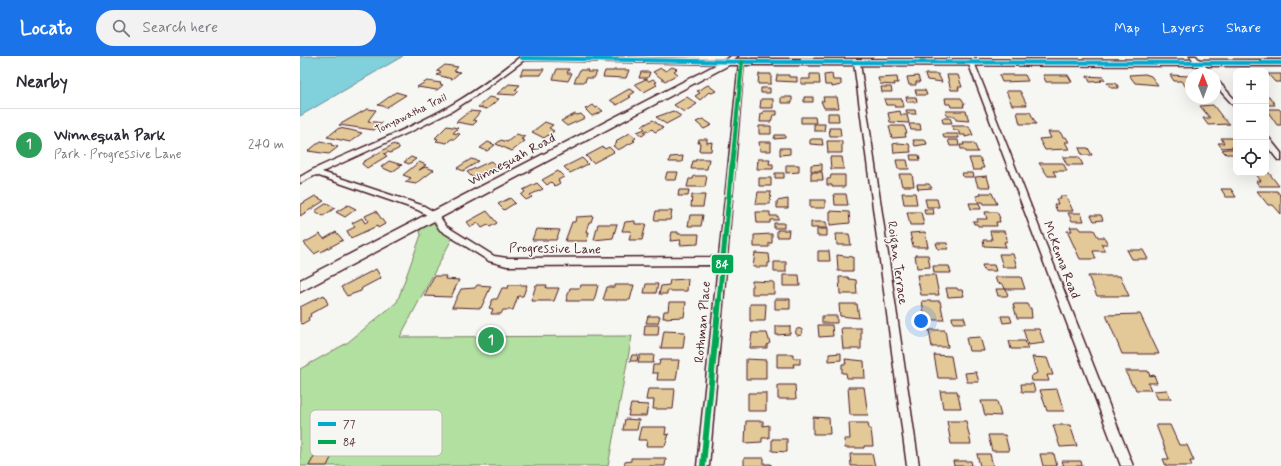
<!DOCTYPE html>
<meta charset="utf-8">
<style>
:root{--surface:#fff;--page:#f2f2f3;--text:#2b2b33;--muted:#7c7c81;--line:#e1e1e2;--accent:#1a73e8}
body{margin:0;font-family:Mynerve,sans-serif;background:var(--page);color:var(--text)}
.controls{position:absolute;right:12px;top:12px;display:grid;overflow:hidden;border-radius:8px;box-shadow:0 4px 16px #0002}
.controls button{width:36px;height:36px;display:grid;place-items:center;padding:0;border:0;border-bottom:1px solid var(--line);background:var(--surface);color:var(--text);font:20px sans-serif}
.compass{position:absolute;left:885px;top:12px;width:36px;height:36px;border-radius:50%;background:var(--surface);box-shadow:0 4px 16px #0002;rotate:359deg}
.you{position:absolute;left:621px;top:265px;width:14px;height:14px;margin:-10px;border:3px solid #fff;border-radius:50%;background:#1a73e8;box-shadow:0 0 0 6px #1a73e833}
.badge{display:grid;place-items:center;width:26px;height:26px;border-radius:50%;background:var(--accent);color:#fff;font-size:13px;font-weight:700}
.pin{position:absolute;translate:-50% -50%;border:2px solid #fff;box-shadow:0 1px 4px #0006}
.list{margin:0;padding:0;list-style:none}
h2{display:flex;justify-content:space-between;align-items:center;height:52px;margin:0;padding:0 16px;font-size:17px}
h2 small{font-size:13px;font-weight:400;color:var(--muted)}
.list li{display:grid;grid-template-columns:26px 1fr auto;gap:12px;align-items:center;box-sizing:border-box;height:72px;padding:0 16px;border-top:1px solid var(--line)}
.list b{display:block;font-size:15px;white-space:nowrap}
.list p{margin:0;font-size:13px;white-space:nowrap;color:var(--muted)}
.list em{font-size:13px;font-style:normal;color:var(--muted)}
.icon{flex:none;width:22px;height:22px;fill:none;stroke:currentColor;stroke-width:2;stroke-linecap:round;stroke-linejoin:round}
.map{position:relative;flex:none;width:981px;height:410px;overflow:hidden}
header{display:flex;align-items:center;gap:24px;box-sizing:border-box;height:56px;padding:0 20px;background:var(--accent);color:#fff}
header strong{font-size:19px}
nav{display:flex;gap:22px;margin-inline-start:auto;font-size:14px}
.search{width:280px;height:36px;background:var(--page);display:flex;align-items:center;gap:10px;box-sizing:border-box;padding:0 14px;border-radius:22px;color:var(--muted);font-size:15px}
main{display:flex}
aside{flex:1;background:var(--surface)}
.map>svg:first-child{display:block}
.green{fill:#b1e0a0;stroke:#7e8066}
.water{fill:#81d1dd;stroke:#6b8a96}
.building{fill:#e3c898;stroke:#4a1f2b}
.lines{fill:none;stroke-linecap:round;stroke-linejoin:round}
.street-casing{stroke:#4a1f2b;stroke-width:3}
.secondary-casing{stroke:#4a1f2b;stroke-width:3}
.street{fill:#f6f6f2;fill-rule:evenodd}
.secondary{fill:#f6f6f2;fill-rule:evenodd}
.bus-1-casing{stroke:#f6f6f2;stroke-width:6}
.bus-2-far2-casing{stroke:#f6f6f2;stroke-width:6}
.bus-2-far1-casing{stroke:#f6f6f2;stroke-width:8}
.bus-2-casing{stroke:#f6f6f2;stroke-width:9}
.bus-1{stroke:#00a9ce;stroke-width:4}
.bus-2-far2{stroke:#00a651;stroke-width:4}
.bus-2-far1{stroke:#00a651;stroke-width:5}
.bus-2{stroke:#00a651;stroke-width:6}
.labels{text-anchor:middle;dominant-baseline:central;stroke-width:3;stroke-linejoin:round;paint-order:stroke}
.far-street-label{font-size:11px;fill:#4a1f2b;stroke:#f6f6f2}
.street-label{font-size:13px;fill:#4a1f2b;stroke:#f6f6f2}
.key{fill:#f6f6f2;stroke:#c2b6b6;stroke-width:1}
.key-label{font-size:11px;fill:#4a1f2b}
.line-badge{stroke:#f6f6f2;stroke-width:1.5}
.badge-label{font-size:11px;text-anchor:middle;font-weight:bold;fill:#fff}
</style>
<header>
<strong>Locato</strong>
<div class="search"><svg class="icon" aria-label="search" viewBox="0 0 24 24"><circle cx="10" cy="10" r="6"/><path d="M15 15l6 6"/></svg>Search here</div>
<nav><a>Map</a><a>Layers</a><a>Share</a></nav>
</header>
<main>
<aside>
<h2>Nearby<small></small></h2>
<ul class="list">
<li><span class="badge" style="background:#2e9e5b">1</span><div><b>Winnequah Park</b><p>Park · Progressive Lane</p></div><em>240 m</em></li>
</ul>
</aside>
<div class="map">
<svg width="981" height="410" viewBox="0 0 981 410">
<rect width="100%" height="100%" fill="#f6f6f2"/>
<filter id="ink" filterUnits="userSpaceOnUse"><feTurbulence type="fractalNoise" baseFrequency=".025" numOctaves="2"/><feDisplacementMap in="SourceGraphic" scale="8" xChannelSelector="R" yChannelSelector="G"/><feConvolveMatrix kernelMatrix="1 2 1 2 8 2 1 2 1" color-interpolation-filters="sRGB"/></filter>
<g filter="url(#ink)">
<path class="green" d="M135 160 154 179 100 281 332 280 308 410H0V313L47 287 97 246 121 179 118 169Z"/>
<path class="water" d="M0 0H103L0 60Z"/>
<path class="building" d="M145 9 158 11 154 15 160 16 152 23 137 19 141 16 137 15Z
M372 11 377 13 374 15 378 18 365 25 353 16 361 12 366 15Z
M223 13H244L241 19H220Z
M257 13H269L267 17H272L268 25 253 23Z
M280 14H288L287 16H297L294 22H286L285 26H274Z
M314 14H329L326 22 303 21 305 15H314Z
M341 16H350L348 22H339Z
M459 18H471V28H458Z
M510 18H519L520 28H501V23H510Z
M532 18 533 24H541V29L532 31V29H525L524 19Z
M625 18H638L642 26 627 24Z
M845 18 851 20 858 29 835 27 829 19Z
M968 18H981V26H975Z
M477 19H489V21H497V26L476 25Z
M647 19H658L662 31H658L659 34H651Z
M699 19H725L728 25 702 26Z
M743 19H768L772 26H746Z
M870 19 889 20 891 23V33H888L881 25H874Z
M618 20 620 26H616V29H609L607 21Z
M787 20 803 21 805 24H800L802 25 790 26Z
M597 21 598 27H594L595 29 580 28 578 22Z
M346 23 349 25 353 23 357 26 355 27 357 29 344 36 335 28Z
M127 25 141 27 140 28 143 29 137 34 117 31Z
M807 27H816L819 32H811Z
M209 28 220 29 215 34 219 35 215 39 197 38Z
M408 29 416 35 412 37 409 36 400 44 395 40 400 37 397 35Z
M581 31H591L592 36H582Z
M461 32H470V37H461Z
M329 33 335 36 329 40 331 41 317 49 310 44Z
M615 34H625L627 39H617Z
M706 35H720L727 49H712Z
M96 36 106 39 87 51 78 49Z
M966 40H969L975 49H966Z
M189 41 199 43 187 53 178 51Z
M387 41 397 48 384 56 374 49Z
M481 41H492V47H481Z
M504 41H513V46H504Z
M523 41H537L539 52H524L521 45H524Z
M606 41H616L617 46H607Z
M645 42H661L665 48H663L664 51H651L650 48H646Z
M461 43H473V52H460Z
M584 43H602L604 51H595V49H586Z
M293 49 296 52 298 51 303 55 292 60 285 53Z
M913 49 923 62 930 68 908 69 903 62H910L900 50Z
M67 53 76 54 68 65 82 67 74 74 39 69Z
M966 53H979L981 55V69H977Z
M606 54H615L616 58H607Z
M170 55 180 56 173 64 177 65 173 69 156 66Z
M373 55 381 60 366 68 356 61Z
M463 55H477V59H473L471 66H460L461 58H463Z
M600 55 601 59H607L609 67 590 66 588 57Z
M645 55H666L669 65 656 64 655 60H647Z
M717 56H730L736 68H720Z
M528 57H538L539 65H528Z
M275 58 277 59 281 58 285 62 267 70 261 65Z
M501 61H515L516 67H501Z
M642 62H650L652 67H643Z
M403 63 412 69 404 73 396 66Z
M353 64 363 72 355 76 352 73 348 76 347 74 344 76 346 77 342 80 337 76 345 73 342 70Z
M245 66 253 69 249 72 254 75 244 82 232 76Z
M514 68H525L524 75H514Z
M609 68H620L621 74H611Z
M147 70 158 72 153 77 160 78 155 83H151L147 87 136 85 138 83 135 82Z
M459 70H471V78H459Z
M589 70H604L607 77H605L606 81 592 82Z
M652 70H669L673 79 665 81V79H660L658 74H654Z
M39 72 50 74 62 77 50 86 27 81Z
M529 72H540L541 80H530Z
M748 76H760L763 81H766L769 86H765L769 93 745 94 739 83 751 82Z
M330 77 336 82 333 84 335 85 318 94 313 90 317 87 316 86 319 83Z
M217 78 225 81 221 83 225 85 212 95 196 88 201 84 207 86Z
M643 78H658L659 82H644Z
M475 79H485V82L474 83Z
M921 82H936V91L922 92 918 87H924Z
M399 83H407V87L412 86 411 95H399L400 87H398Z
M512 83H522L523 89 510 88V84Z
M613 84H623L626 85 627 88 615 90Z
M648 84H658L659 90H650Z
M21 85 32 88 31 89 38 91 29 98 8 95Z
M527 85H542V97H528Z
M188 86 195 89 187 95 180 92Z
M459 86H471V95H460Z
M598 87 609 88 611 96 594 97 593 88Z
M663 87H674L678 96H666L665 93H661L660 89H664Z
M94 88 100 92 90 97 88 96 84 98 87 100 67 112 62 108 63 106Z
M303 91 305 93 309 91 314 96 293 107 286 100Z
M480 92H490V98L480 99Z
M779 92H788L792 99H782Z
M926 93H936V98H926L922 94Z
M610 99H619L620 104H611Z
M383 100 382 106H369L370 101Z
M111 101 116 103 109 108 104 106Z
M530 101H542L544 113H531Z
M763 101H779L783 109H767Z
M282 102 288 108 270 117 264 111Z
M669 102H680L684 112H681L682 114H673Z
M171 103 179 105 163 115 157 112Z
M396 103H409L407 113H391L393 105H396Z
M458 103H470L469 108H473V113H457Z
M596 104H607L609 113H598Z
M89 105 102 109 92 116 81 111Z
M191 105 196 110 173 122 167 116Z
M119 106 126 109 119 114 125 111 134 114 116 128 105 126 111 122 103 119Z
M739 107H763L767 115H753L756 120H748Z
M522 108V115H511V109Z
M486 109H499V116L486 117Z
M966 114 969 117 979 130H959L956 125H961L955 117H966Z
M258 115 264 121 258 124 260 127 255 130 251 126 247 129 242 124Z
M367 116H378L376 124H365Z
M511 116H522L523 124H511Z
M475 117H484V122H475Z
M662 117H673L674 121H663Z
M599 118H612L614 130H602Z
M531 119H545V131H532V129H527V123H530Z
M394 120H407L405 131H387L389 123H393Z
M687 120 690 131H678L675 121Z
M459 122H471V130H459Z
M237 127 243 133 230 139 232 141 226 144 221 139 225 136 223 134Z
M617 128H629L632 132 618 133Z
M921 133H931L936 141H926Z
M379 134H389L388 140H378Z
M957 135H977L981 140V158L973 149H968Z
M458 136H471L470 148H456Z
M602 137H615L617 148H604Z
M680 137H692L697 148H684L683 146H678L676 140 681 139Z
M534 138H546L548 149H535Z
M392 139H405L403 151H391Z
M15 140 24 145 0 160V149Z
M760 140H766L773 155H757L754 148H758L756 143H761Z
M210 142 215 147 204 154 198 148Z
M488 143V152H477V145Z
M625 143H637L639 151H627Z
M510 144H525V152H510Z
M27 147 35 152 23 160 15 155Z
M669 147H679L681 153H671Z
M48 149 56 153 45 161 36 156Z
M624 153H633L634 158H625Z
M76 155 85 168 78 172 77 170 51 182 47 175 55 171 52 167 62 162 65 167 68 165 65 160Z
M187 155 197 167 190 171 188 169 182 172 178 167 171 171 167 166Z
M356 155H372L370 164H354Z
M530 155 549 156 550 167 530 169Z
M456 156H470V160H478V164H470V167H457Z
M607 156H621L624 169H610Z
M685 156H697L700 162H699L700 166H696L697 170H678L677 168H674L673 165H677V163H687Z
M768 157H781L784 165H772Z
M390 159H403L401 170H388Z
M791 159H801L803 164 794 165Z
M293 160 291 166H289L286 176H289L287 185H265L272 166H275L276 161Z
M335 165V168H346L342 184H329L331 175H322L325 166Z
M511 166H526L527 172H511Z
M474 167H484V172H474Z
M298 168H317L313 182 294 184Z
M770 171H779L781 174H794L798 181H804L808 188H801L805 195H793L796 203H780L767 175H772Z
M236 173 260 174 256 184H232Z
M517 173H527V180H517Z
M477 174H489L488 181H477Z
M690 175H704L707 182 706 186H704L706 191 684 190 683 184H692Z
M36 176 43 184 21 196 20 195 14 198 4 187 20 178 24 183Z
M372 176H378V178H399L398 188 380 189 381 184 370 185Z
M625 176 628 191H613L610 177Z
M472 178V187H469V191H454V179Z
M536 178H549L551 189H537Z
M636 187H647L648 193H638Z
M827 194H843L848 203H832Z
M518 195H529L530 205H518Z
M455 197 469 198 470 207H468V211H453Z
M699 198H713L717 211H703Z
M537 199 553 201V215H538Z
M615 199H628L630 211 617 212Z
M474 206H486V216H474Z
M682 209H694L696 215H684Z
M633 210H649L651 217H634Z
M76 213 81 222 62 232 61 235 47 240 41 231Z
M483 219H499L500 230H483Z
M617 219H635L639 239H621Z
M134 220H146L145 223 159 224 151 241 124 240Z
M788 220H820L829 240H797Z
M539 221H548L549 223 556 224 557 238H540Z
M695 221H721L725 233H705L703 228 697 227Z
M388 223 387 235H367V238H359L361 230 369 229 370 224Z
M452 225 474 226V238H452Z
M346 228H358L356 237H344Z
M177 229 191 230 181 252 152 251 161 233 175 232Z
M209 229H227L223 240H218L213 254H203L201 258H191L193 253 189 252 193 243H197L202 232H208Z
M236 229H247L246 232H259L254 245H231Z
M281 229H298L294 245H266L270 232H280Z
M315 229H334L330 244H303L307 231H315Z
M646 232H657L658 234H662L664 240 648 241Z
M696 233H706L708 240H698Z
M24 239 28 248 10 258 11 260 8 262 9 264 2 268 0 266V251Z
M475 243H490V253H475Z
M622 245H640L644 264H625Z
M369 246H386L384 261 363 262 364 255H368Z
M450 248H466L465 265H450Z
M539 248H557L559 262 540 260Z
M713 248H727L729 252H731L732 262H717Z
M840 258 859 298H822L806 259Z
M348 260H360L358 267H346Z
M522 260H537V267H522Z
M701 260H710L712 266 703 267Z
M652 261H664L666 267H653Z
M345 269H359L358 279H344Z
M518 269H532L533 280 519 281Z
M476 270H490V278L476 279Z
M541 272H561V293H543Z
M495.5 276a3.5 3.5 0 1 1 7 0a3.5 3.5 0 1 1-7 0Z
M723 273H739L744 287 728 289Z
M629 274H645L648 291H632Z
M364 275 385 276 383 292H361Z
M452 277H467L470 287 467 289V292H450Z
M680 281 684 295H669L666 282Z
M709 285H725L728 293H711Z
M541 297V304L529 305V298Z
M477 298H493V302H500V308H493L494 311H477Z
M332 299H338L337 305H330Z
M340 299H354L353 307H338Z
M634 299 651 300 655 322H638Z
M732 301 747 302 753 319H747L749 325H732L731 320 737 317Z
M446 303 466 304V323H446Z
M545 303 564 305 565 322H547L546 317H542V308H546Z
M360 304H379L376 324H357L358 317H352L353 309H359Z
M825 315H848L850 320 854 319 857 327H848L851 334H836L834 329H832Z
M676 316 679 326H667L665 317Z
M721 328H733L735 336H722Z
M478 329H495L496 343H478Z
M548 331H564L568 359H550Z
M348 333H375L373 353H353L354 344H346Z
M757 333 764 355H747L740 334Z
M867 334 871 343H858L854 335Z
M640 335H657L661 352H643Z
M448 337H466V355H448Z
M681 345H697L701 360 685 359Z
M331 348 348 349 346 360H328Z
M513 361 529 362 530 378H513Z
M325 363 339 364 337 374H323Z
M446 365H463V370L469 369V382H462V386L445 387Z
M647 365H666L671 388H651Z
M549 367H568L569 373H571L573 390H564V392H545L544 383H550Z
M753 369H770L777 390 760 391Z
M856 369H870L879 389H887L894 405H890L892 410H866L863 403H869Z
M29 371H46L27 410H9Z
M341 371H366L365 379 369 378 365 390H346L347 384H338Z
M688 379H705L709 395H692Z
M472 383H487V396L472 395Z
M550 398H572L575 410H551Z
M677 398H690L693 410H680Z
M740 398H754L757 410H743Z
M331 402H366L365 410H324L325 406 331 405Z
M444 402H464V408H471V410H444Z
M653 405H671L672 410H654Z
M762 405H781L782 410H760H764Z"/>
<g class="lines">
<defs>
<path id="street" d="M228 0 426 4 431 0H438L427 8 224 4 181 36 152 55 116 73 22 116 124 150 138 158 146 170 194 200 207 202 419 201 439 6 444 5 409 410H397L418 209 207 210 189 205 140 174 132 162 118 154 16 119 0 127V121L12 114C57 93 104 76 148 51 173 37 197 19 220 1Z
M890 0H896L912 18H905Z
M671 4 674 6 833 410H821L668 6Z
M557 5 560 7 619 410H607L554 7Z
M915 23 917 24 936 45V51L934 50 915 29Z
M966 82H969L981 97V105L978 104 966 89Z"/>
<path id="secondary" d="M427 3 981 4V10L429 9 0 236V224Z"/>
</defs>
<use href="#street" class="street-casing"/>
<use href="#secondary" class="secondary-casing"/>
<use href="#street" class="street"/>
<use href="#secondary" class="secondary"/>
<defs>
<path id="bus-1" d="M222 2 448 6 981 7"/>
<path id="bus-2-far2" d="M432 110 442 6"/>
<path id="bus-2-far1" d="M419 245 432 109"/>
<path id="bus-2" d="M403 410 419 244"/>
</defs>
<use href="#bus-1" class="bus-1-casing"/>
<use href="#bus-2-far2" class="bus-2-far2-casing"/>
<use href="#bus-2-far1" class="bus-2-far1-casing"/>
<use href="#bus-2" class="bus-2-casing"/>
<use href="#bus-1" class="bus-1"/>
<use href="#bus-2-far2" class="bus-2-far2"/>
<use href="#bus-2-far1" class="bus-2-far1"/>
<use href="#bus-2" class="bus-2"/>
</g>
</g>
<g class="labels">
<g class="far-street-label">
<text transform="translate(111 58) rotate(-26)">Tonyawatha Trail</text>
</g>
<g class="street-label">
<text transform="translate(212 104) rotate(-28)">Winnequah Road</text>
<text transform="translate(255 193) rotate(1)">Progressive Lane</text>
<text transform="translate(761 204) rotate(69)">McKenna Road</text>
<text transform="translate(597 207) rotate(82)">Roigan Terrace</text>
<text transform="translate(403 266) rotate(-85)">Rothman Place</text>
</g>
</g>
<rect x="10" y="354" width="132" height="46" rx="6" class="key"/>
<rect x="18" y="366" width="18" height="4" fill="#00a9ce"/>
<rect x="18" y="384" width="18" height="4" fill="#00a651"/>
<g class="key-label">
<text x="43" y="372">77</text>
<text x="43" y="390">84</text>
</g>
<rect class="line-badge" x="411" y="198" width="23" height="20" rx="4" fill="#00a651"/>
<g class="badge-label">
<text x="422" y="212">84</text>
</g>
</svg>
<div class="controls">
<button>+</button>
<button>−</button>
<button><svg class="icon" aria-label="locate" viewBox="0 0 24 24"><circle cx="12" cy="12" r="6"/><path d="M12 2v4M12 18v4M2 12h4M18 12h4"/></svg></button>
</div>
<svg class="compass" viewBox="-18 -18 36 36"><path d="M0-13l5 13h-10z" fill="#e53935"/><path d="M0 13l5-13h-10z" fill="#7c7c81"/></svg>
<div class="you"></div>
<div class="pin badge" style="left:191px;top:284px;background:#2e9e5b">1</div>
</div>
</main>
